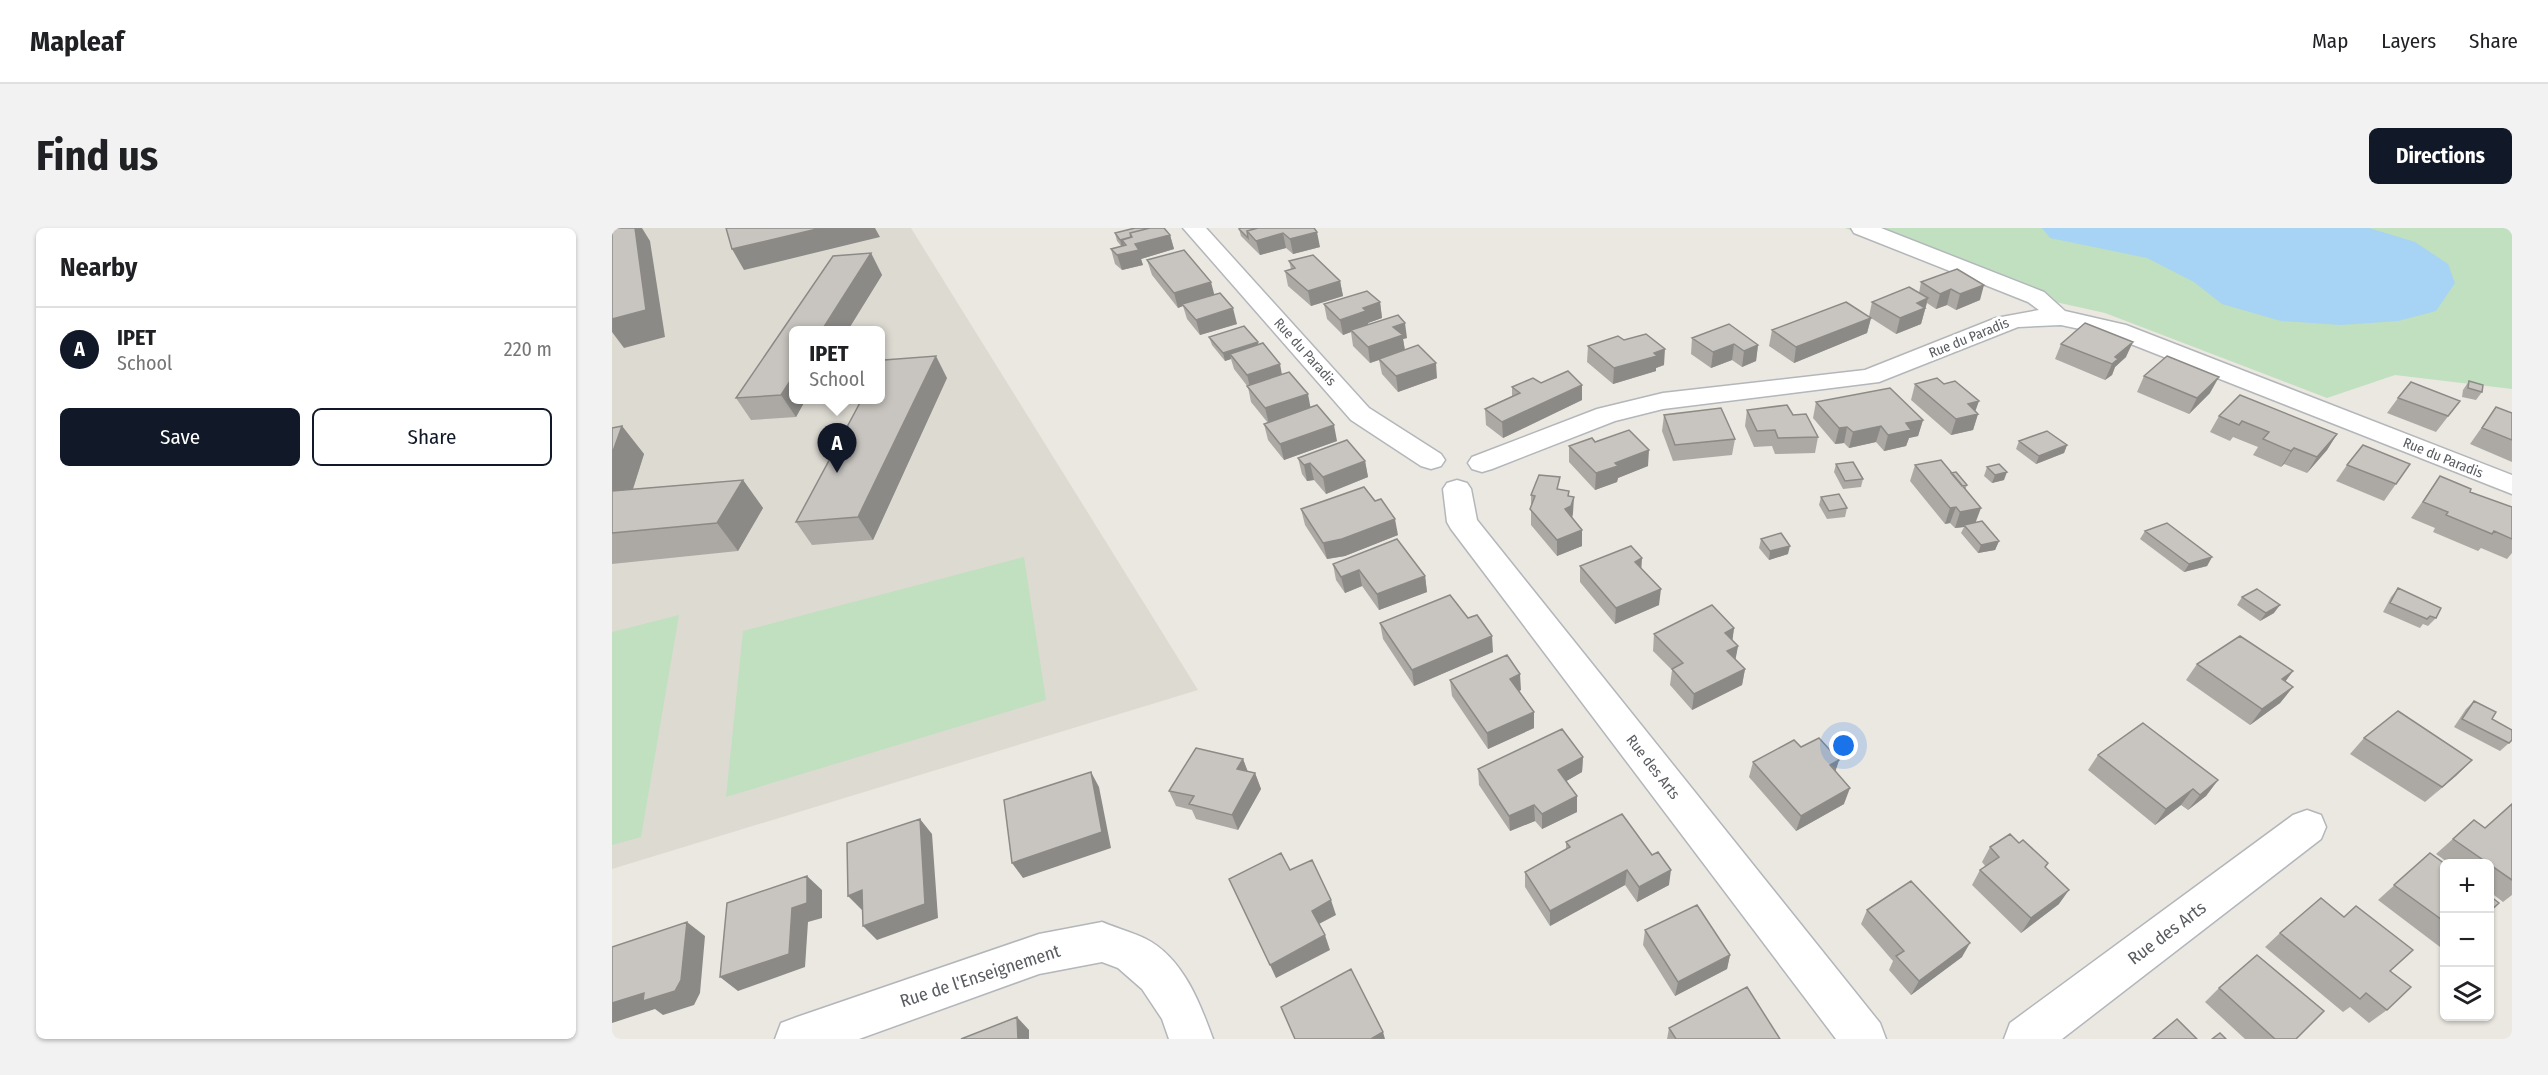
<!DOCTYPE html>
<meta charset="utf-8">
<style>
:root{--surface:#fff;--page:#f2f2f2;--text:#202124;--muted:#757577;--line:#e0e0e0;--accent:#111827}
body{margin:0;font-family:"Fira Sans Condensed",sans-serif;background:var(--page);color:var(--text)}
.controls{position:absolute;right:18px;bottom:18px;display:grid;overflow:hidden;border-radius:9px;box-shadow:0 2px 4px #0004}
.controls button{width:54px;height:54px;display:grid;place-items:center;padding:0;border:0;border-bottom:2px solid var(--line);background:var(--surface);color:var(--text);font:30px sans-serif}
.you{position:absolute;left:1232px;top:518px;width:21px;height:21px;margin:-15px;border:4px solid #fff;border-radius:50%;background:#1a73e8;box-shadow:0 0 0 9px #1a73e833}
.badge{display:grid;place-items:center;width:39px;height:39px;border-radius:50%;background:var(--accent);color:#fff;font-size:20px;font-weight:700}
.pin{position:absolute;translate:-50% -50px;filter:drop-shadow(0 2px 3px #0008)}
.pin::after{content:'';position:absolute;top:32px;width:21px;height:18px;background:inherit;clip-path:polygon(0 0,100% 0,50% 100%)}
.popup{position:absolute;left:177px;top:98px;width:96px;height:78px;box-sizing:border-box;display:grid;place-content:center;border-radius:9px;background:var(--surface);filter:drop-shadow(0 2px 4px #0005);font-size:20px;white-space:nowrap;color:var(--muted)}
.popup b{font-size:22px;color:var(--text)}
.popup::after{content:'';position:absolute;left:50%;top:100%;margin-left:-12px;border:12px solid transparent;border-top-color:var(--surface)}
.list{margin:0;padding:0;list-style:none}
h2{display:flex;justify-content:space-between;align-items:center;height:78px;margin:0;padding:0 24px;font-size:26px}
h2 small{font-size:20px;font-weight:400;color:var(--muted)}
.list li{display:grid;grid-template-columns:39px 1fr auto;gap:18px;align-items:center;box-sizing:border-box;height:84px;padding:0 24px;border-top:2px solid var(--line)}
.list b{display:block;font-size:22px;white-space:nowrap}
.list p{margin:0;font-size:20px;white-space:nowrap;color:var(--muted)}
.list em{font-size:20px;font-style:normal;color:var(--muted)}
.actions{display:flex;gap:12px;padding:18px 24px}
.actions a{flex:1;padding:14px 0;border:2px solid var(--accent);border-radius:9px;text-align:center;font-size:21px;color:var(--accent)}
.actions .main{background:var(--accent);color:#fff}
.icon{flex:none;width:33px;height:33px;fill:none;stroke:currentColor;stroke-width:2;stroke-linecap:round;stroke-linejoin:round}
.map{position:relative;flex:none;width:1900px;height:811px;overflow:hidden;border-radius:9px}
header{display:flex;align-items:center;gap:36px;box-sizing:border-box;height:84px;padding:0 30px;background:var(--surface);border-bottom:2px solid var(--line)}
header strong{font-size:28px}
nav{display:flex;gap:33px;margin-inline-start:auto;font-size:21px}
.intro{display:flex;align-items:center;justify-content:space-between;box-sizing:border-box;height:144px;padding:0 36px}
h1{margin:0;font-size:42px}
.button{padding:15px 27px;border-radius:9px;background:var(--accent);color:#fff;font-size:21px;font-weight:700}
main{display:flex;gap:36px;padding:0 36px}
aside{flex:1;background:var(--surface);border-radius:9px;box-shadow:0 2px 4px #0004}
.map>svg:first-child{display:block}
.education{fill:#dddad2;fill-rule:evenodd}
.green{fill:#c0e0c0}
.water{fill:#a7d3f4}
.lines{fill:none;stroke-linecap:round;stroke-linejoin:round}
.minor-casing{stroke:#b3b6ba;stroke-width:3}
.minor{fill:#fff;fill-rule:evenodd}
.wall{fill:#aca9a5}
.shaded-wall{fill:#8c8a86}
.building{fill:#c8c5c0;stroke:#8c8a86;stroke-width:1.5}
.labels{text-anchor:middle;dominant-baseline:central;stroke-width:6;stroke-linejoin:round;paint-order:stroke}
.far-street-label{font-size:14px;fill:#595c60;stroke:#fff}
.street-label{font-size:15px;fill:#595c60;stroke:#fff}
.near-street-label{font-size:18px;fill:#595c60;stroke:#fff}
</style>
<header>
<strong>Mapleaf</strong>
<nav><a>Map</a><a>Layers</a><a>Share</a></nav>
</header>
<div class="intro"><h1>Find us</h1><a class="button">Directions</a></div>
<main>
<aside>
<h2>Nearby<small></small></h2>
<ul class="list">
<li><span class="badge">A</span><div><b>IPET</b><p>School</p></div><em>220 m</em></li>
</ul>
<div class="actions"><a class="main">Save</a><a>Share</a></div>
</aside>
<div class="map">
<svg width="1900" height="811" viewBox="0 0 1900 811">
<rect width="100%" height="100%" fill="#ebe8e1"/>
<path class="education" d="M0 0H299L586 462 0 641ZM182 103H268V172H182Z"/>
<path class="green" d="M1233 0H1900V161L1783 147 1715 170 1493 85 1412 67Z
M412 329 434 472 114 569 131 403Z
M67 387 29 609 0 617V404Z"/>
<path class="water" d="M1430 0H1757L1803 14 1836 36 1843 55 1824 83 1786 93 1729 97 1669 93 1610 76 1582 54 1535 30 1438 10Z"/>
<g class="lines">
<defs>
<path id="minor" d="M571 0H594L757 180 829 226 833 232 829 238 819 241 809 238 739 192Z
M1239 0H1269L1432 64 1453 83 1514 97 1900 247V266L1496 107 1449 97 1406 99 1267 154 1051 181 1003 193 880 241 870 244 860 241 856 235 860 229 985 181 1051 165 1253 142 1384 90 1427 82 1416 74 1242 5Z
M845 252 855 255 859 261 865 292 1268 795 1274 811H1224L839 301 835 294 831 261 835 255Z
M1695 582 1709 587 1714 599 1709 611 1450 811H1392L1398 795 1681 587Z
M490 694C504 700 520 704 534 711 571 730 588 775 601 811H557L550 791 530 761 506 740 490 734 427 746 247 811H163L169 795 185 789 427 706Z"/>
</defs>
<use href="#minor" class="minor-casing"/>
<use href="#minor" class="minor"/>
</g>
<path class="wall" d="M683 0 708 19 681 26 674 20 648 27 629 8 627 1Z
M503 5 558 7 562 21 529 31 531 37 510 42 503 36 499 21 509 18 505 13Z
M259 25 270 47 236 102H182V171H194L184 189 139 192 124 170 221 28Z
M535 32 602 66 625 96 588 107 575 91 571 78 566 80 540 47Z
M677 33 728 53 731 68 699 78 676 58 673 43 679 41Z
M1345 41 1368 72 1344 82 1335 77 1324 81 1315 75 1309 96 1284 106 1259 90 1255 105 1182 135 1157 118 1160 102 1257 88 1260 74 1307 65 1309 54Z
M768 74 770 90 756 95V97L795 110 791 111 793 122 825 150 786 164 770 146 767 132 758 135 741 118 739 104 731 107 715 91 712 76Z
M597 109 670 147 699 180 725 213 672 232 656 212 652 196 656 195 639 174 636 159 622 141 619 131 613 133 600 117Z
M1080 110 1146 117 1144 133 1130 139 1120 132 1099 140 1079 126Z
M1012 112 1052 137 1044 140V143L1001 156 975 134 976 118Z
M1449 116 1514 129 1503 139 1500 147 1493 152 1443 131Z
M1532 148 1598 165 1577 186 1525 164Z
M335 150 261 312 200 317 184 294Z
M1857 153 1870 164 1864 172 1850 169 1851 162Z
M929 155 970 172 891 210 874 197 873 181 900 168V159Z
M1303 156 1364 183 1366 186 1361 202 1339 207 1299 172Z
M1786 170 1848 173 1824 204 1775 185Z
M1204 174 1311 192 1306 208 1297 210 1294 218 1272 223 1264 214 1237 220 1232 215 1223 216 1201 190Z
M1884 179 1900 185V234L1858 216Z
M1135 182 1181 187 1206 209 1203 225 1163 226 1160 218 1142 219 1133 198Z
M1052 187 1123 211 1120 227 1061 233 1050 203Z
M1607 188 1725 206 1715 222 1695 245 1672 236 1669 239 1641 227 1646 219 1621 209 1618 213 1598 204Z
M10 198 32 226 21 261 131 252 151 280 126 323 0 336V200Z
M1407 213 1455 217 1452 225 1424 236 1404 221Z
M983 214 1036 238 1006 250 1005 254 983 262 957 234V218Z
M686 230 753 233 756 249 714 266 702 252 695 253 690 246Z
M1224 236 1251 251 1249 259 1231 261 1222 244Z
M1798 236 1772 273 1724 253 1735 237Z
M1303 237 1339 245 1355 257 1353 262 1363 294 1387 313 1383 322 1366 325 1349 305 1352 299 1343 300 1338 295 1333 296 1298 253Z
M1375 239 1392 252 1380 255 1372 248Z
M1828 248 1858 264 1900 279V325L1895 331 1869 320 1866 323 1821 304 1823 300 1799 290Z
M948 261 957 263V268L961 285 960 290 970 318 945 328 919 297V267Z
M1209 269 1235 280 1233 289 1215 291 1207 277Z
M689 281 786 307 733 328 715 331 693 297Z
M1533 303 1600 329 1595 338 1572 344 1528 311Z
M1149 311 1176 326 1157 332 1147 320Z
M721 336 813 348 815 364 767 382 750 358 733 365 724 352Z
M968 338 1047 377 1003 396 968 354Z
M1786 360 1824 390 1816 398 1811 396 1808 400 1771 384 1779 369Z
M1630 369 1662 385 1648 393 1625 377Z
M856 390 881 424 802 458 771 411 768 395Z
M1122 400 1120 412 1126 418 1123 432 1133 441 1130 457 1080 482 1058 457 1060 442 1041 423 1042 406Z
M1585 436 1681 443 1673 454 1681 459 1668 475 1638 497 1574 452Z
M838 452 909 462 907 463 922 500 876 521 840 468Z
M1862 473 1880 491 1897 515 1888 523 1842 499 1854 481Z
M1752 510 1860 532 1813 574 1738 526Z
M1189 519 1227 532 1223 543 1232 576 1184 603 1137 549 1141 534Z
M1486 527 1606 552 1594 568 1576 582 1569 577 1543 597 1476 542Z
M971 529 970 544 954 553 965 584 930 601 923 593 898 603 867 557 866 541Z
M631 531 636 544 643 545 649 561 626 602 584 591 580 582 564 578 557 563Z
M1900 575V667L1891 674 1878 664V636H1838L1824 626 1862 592 1873 600Z
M954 614 1057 657 1025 674 1013 657 938 698 913 659V644L954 621Z
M1407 615 1436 635 1433 639 1447 676 1409 705 1360 657 1368 642 1374 639 1370 634 1378 619Z
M1818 625 1833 636 1832 722 1766 672Z
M1255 682 1350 729 1299 767 1277 742 1281 733 1249 696Z
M1033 702 1118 727 1115 741 1063 768 1031 717Z
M1668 705 1778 743 1775 782 1757 795 1738 779 1731 784 1653 719Z
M1607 760 1684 811H1633L1593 774Z
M1057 800 1168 811H1055Z"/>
<path class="shaded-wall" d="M23 0H30L38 13 53 109 12 120 0 104V84Z
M209 0H263L268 9 132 42 120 21Z
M705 4 708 19 681 26 678 11Z
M671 5 674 20 648 27 644 13Z
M558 7 562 21 529 31 531 37 510 42 505 27 521 12Z
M517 9 510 12 513 19H510L508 12Z
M259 25 270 47 236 102H210Z
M728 53 731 68 699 78 696 63Z
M599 54 603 69 570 76 571 78 566 80 562 65Z
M1372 57 1368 72 1344 82 1348 66Z
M1339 61 1335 77 1324 81 1328 66Z
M1316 70 1309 96 1284 106 1288 90 1305 75Z
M768 74 770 90 756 95 757 99 739 102V104L731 107 728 92 751 80Z
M621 80 625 96 588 107 584 92Z
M1259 90 1255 105 1182 135 1184 119Z
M793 95 795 110 791 111 793 123 758 135 756 119 781 99Z
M646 114 647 122 618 126 619 131 613 133 611 125Z
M1521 114 1514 129 1503 139 1500 147 1493 152 1503 129Z
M1122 116 1120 132 1099 140 1101 124Z
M1146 117 1144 133 1130 139 1132 123Z
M1053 121 1052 137 1044 140V143L1001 156 1002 140Z
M324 128 335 150 261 312 246 289Z
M824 135 825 150 786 164 784 148Z
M668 136 671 152 639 163 635 147Z
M182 147V171H194L184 189 169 167Z
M1607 149 1598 165 1577 186 1585 170Z
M970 157V172L891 210 890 194Z
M696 166 699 182 657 196 653 180Z
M1367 173 1362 187 1366 186 1361 202 1339 207 1344 191 1356 176Z
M1311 192 1306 208 1297 210 1294 218 1272 223 1276 207 1294 195Z
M722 197 725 213 672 232 668 216Z
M10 198 32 226 11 292 0 280V226Z
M1269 198 1264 214 1237 220 1241 204Z
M1235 199 1232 215 1223 216 1227 200Z
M1725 206 1715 222 1695 245 1705 229Z
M1455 217 1452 225 1424 236 1427 228Z
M1682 220 1672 236 1669 239 1679 223Z
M1037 222 1036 238 1006 250 1005 254 983 262 984 245 1003 235Z
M753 233 756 249 714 266 711 249Z
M698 235 702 252 695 253 692 237Z
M1395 244 1392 252 1380 255 1383 247Z
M131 252 151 280 126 323 105 295Z
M957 263V279L962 269 961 285 959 294 953 281Z
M1344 279 1338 295 1333 296 1338 280Z
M1369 280 1363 296 1352 297V299L1343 300 1348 284Z
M783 291 786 307 733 328 715 331 711 315Z
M970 302V318L945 328V312Z
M1387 313 1383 322 1366 325 1369 317Z
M1178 318 1176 326 1157 332 1158 323Z
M1600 329 1595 338 1572 344 1577 336Z
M1030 330 1029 347 1023 334Z
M747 342 750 358 733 365 729 349Z
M813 348 815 364 767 382 765 366Z
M1049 361 1047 377 1003 396 1004 380Z
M1668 377 1662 385 1648 393 1654 385Z
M1122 400 1120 416 1113 405Z
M880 408 881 424 802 458 800 442Z
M1126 418 1123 434 1115 423Z
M1133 441 1130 457 1080 482 1082 466Z
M1681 443 1669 459 1670 451Z
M908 446 909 462 899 467 898 451Z
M1681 459 1668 475 1638 497 1650 481Z
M922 484V500L876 521 875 505Z
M971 529 970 544 946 558V542Z
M631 531 637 547 625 541Z
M1227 532 1222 548 1218 537Z
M1860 532 1844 548 1813 574 1830 559Z
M479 544 487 559 499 620 411 650 400 635Z
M643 545 649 561 626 602 620 587Z
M1606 552 1594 568 1576 582 1588 567Z
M1238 560 1232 576 1184 603 1189 588Z
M1581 561 1569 577 1543 597 1554 581Z
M965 568V584L930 601V586Z
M922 577 923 593 898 603 897 588Z
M308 591 320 606 326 690 265 712 251 698Z
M1015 642 1013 657 938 698V683Z
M1059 642 1057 657 1025 674 1027 659Z
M195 648 210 662V690L196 694 193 739 126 763 108 749 180 680Z
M250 662 264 677 250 682 236 668Z
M1457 662 1447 676 1409 705 1419 690Z
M719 672 724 687 705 697 700 683Z
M75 694 93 708 88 765 82 777 51 787 43 781 0 795V775Z
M713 707 718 722 664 750 658 737Z
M1358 715 1350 729 1299 767 1307 753Z
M1118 727 1115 741 1063 768 1066 754Z
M405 789 417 802V811H406Z
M771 804 773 811H759Z"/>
<path class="building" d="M0 0H23L34 82 0 91Z
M114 0H209L120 21Z
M523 0H538L518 5 519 9 508 12 503 5Z
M538 0H552L558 7 523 16 527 22 505 27 499 21 514 17 510 12 520 9 518 5Z
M629 0H646L635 3 636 10 627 1Z
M646 0H702L705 4 678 11 671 5 644 13 635 3Z
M572 22 599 54 562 65 535 32Z
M259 25 210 102H182V147L169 167 124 170 221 28Z
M701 27 728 53 696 63 673 43 683 40 677 33Z
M1345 41 1372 57 1348 66 1339 61 1328 66 1309 54Z
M1297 59 1316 70 1305 75 1313 80 1288 90 1260 74Z
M755 63 768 74 751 80 754 83 728 92 712 76Z
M608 65 621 80 584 92 570 76Z
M1234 74 1259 90 1184 119 1160 102Z
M786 87 793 95 781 99 791 107 756 119 739 102Z
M1473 95 1521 114 1503 129 1506 131 1500 136 1449 116Z
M1117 96 1146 117 1132 123 1122 116 1101 124 1080 110Z
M632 98 646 114 611 125 597 109Z
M1034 106 1053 121 1042 125 1045 128 1002 140 976 118 1006 108 1012 112Z
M651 115 668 136 635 147 618 126Z
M806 117 824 135 784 148 767 131Z
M324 128 246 289 184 294 250 171H268V138L272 132Z
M1555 128 1607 149 1585 170 1532 148Z
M956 143 970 157 890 194 873 181 908 165 900 159 921 150 929 155Z
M677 144 696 166 653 180 635 158Z
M1325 150 1332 156 1343 153 1367 173 1356 176 1366 186 1344 191 1303 156Z
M1857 153 1871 157 1870 164 1856 160Z
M1799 154 1848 173 1836 188 1786 170Z
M1278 160 1311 192 1294 195 1299 202 1276 207 1269 198 1241 204 1235 199 1227 200 1204 174Z
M1628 167 1725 206 1705 229 1682 220 1679 223 1651 211 1657 204 1630 193 1627 197 1607 188Z
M705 177 722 197 668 216 652 196Z
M1175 177 1181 187 1194 186 1206 209 1166 210 1163 202 1145 203 1135 182Z
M1884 179 1900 185V212L1870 200Z
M1109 180 1123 211 1063 217 1052 187Z
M10 198 0 226V200Z
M1017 202 1037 222 1003 235 1006 238 984 245 957 218 980 210 983 214Z
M1435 203 1455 217 1427 228 1407 213Z
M735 212 753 233 711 249 698 235 692 237 686 230Z
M1751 217 1798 236 1784 256 1735 237Z
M1329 232 1369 280 1348 284 1344 279 1338 280 1303 237Z
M1241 234 1251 251 1233 253 1224 236Z
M1387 236 1395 244 1383 247 1375 239Z
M1344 244 1355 257 1350 258 1339 245Z
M927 247 948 249 945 261 957 263 956 268 962 269 959 278 953 281 970 302 945 312 918 281 923 268 919 267Z
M1828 248 1859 261 1858 264 1900 279V311L1882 303 1880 306 1834 287 1836 284 1811 274Z
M131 252 105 295 0 305V263Z
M752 259 763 273 769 271 783 291 730 311 711 315 689 281Z
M1227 266 1235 280 1217 283 1209 269Z
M1370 293 1387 313 1369 317 1352 297Z
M1555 295 1600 329 1577 336 1533 303Z
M1169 305 1178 318 1158 323 1149 311Z
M785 311 813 348 765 366 747 342 729 349 721 336Z
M1019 318 1030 330 1023 334 1049 361 1004 380 968 338Z
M1786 360 1829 380 1824 390 1818 388 1815 391 1778 375Z
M1645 361 1668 377 1654 385 1630 369Z
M838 367 856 390 865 387 880 408 800 442 768 395Z
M1100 377 1122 400 1113 405 1126 418 1115 423 1133 441 1082 466 1060 441 1071 435 1042 406Z
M1628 408 1681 443 1670 451 1681 459 1650 481 1585 436Z
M895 427 908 446 898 451 922 484 875 505 838 452Z
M1862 473 1884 484 1880 491 1900 502V512L1897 515 1850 491Z
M1786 483 1860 532 1830 559 1752 510Z
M1531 495 1606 552 1588 567 1581 561 1554 581 1486 527Z
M950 501 971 529 946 542 965 568 930 586 922 577 897 588 866 541Z
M1207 510 1227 532 1218 537 1238 560 1189 588 1141 534 1182 512 1189 519Z
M584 520 631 531 625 541 643 545 620 587 577 576 582 568 557 563Z
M479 544 490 604 400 635 392 572Z
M1900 576V652L1841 611 1862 592 1873 600Z
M1010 586 1040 627 1046 624 1059 642 1027 659 1015 642 938 683 913 644 958 619 954 614Z
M308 591 313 676 251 698 250 662 236 668 235 615Z
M1398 606 1407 615 1411 612 1436 635 1433 639 1457 662 1419 690 1368 642 1387 629 1378 619Z
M669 625 678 642 700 632 719 672 700 683 713 707 658 737 617 651Z
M1818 625 1833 636V694L1782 657Z
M195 648V675L180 680 177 726 108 749 115 675Z
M1299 653 1358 715 1307 753 1284 728 1292 723 1255 682Z
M1878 668 1887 675 1878 683Z
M1709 670 1732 689 1744 678 1801 722 1778 743 1799 759 1775 782 1754 765 1748 771 1668 705Z
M1085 677 1118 727 1066 754 1033 702Z
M75 694 69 752 63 763 31 773 32 765 0 775V719Z
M1645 727 1712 783 1684 811H1663L1607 760Z
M739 741 771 804 759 811H683L669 779Z
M1135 759 1168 811H1064L1057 800Z
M405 789 406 811H349Z
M1565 791 1585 811H1541Z
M1608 805 1614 811H1600Z"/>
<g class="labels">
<g class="far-street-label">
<text transform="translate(1357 110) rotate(-22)">Rue du Paradis</text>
<text transform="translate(693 124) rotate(48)">Rue du Paradis</text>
<text transform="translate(1831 230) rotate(22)">Rue du Paradis</text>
</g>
<g class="street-label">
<text transform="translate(1041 539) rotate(52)">Rue des Arts</text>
</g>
<g class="near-street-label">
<text transform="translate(1555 705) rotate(-37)">Rue des Arts</text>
<text transform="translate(368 748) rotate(-18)">Rue de l'Enseignement</text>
</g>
</g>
</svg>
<div class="controls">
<button>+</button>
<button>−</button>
<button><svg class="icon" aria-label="layers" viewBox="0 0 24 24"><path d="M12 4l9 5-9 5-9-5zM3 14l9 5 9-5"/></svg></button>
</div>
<div class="you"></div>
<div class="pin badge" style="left:225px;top:245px">A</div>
<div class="popup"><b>IPET</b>School</div>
</div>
</main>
